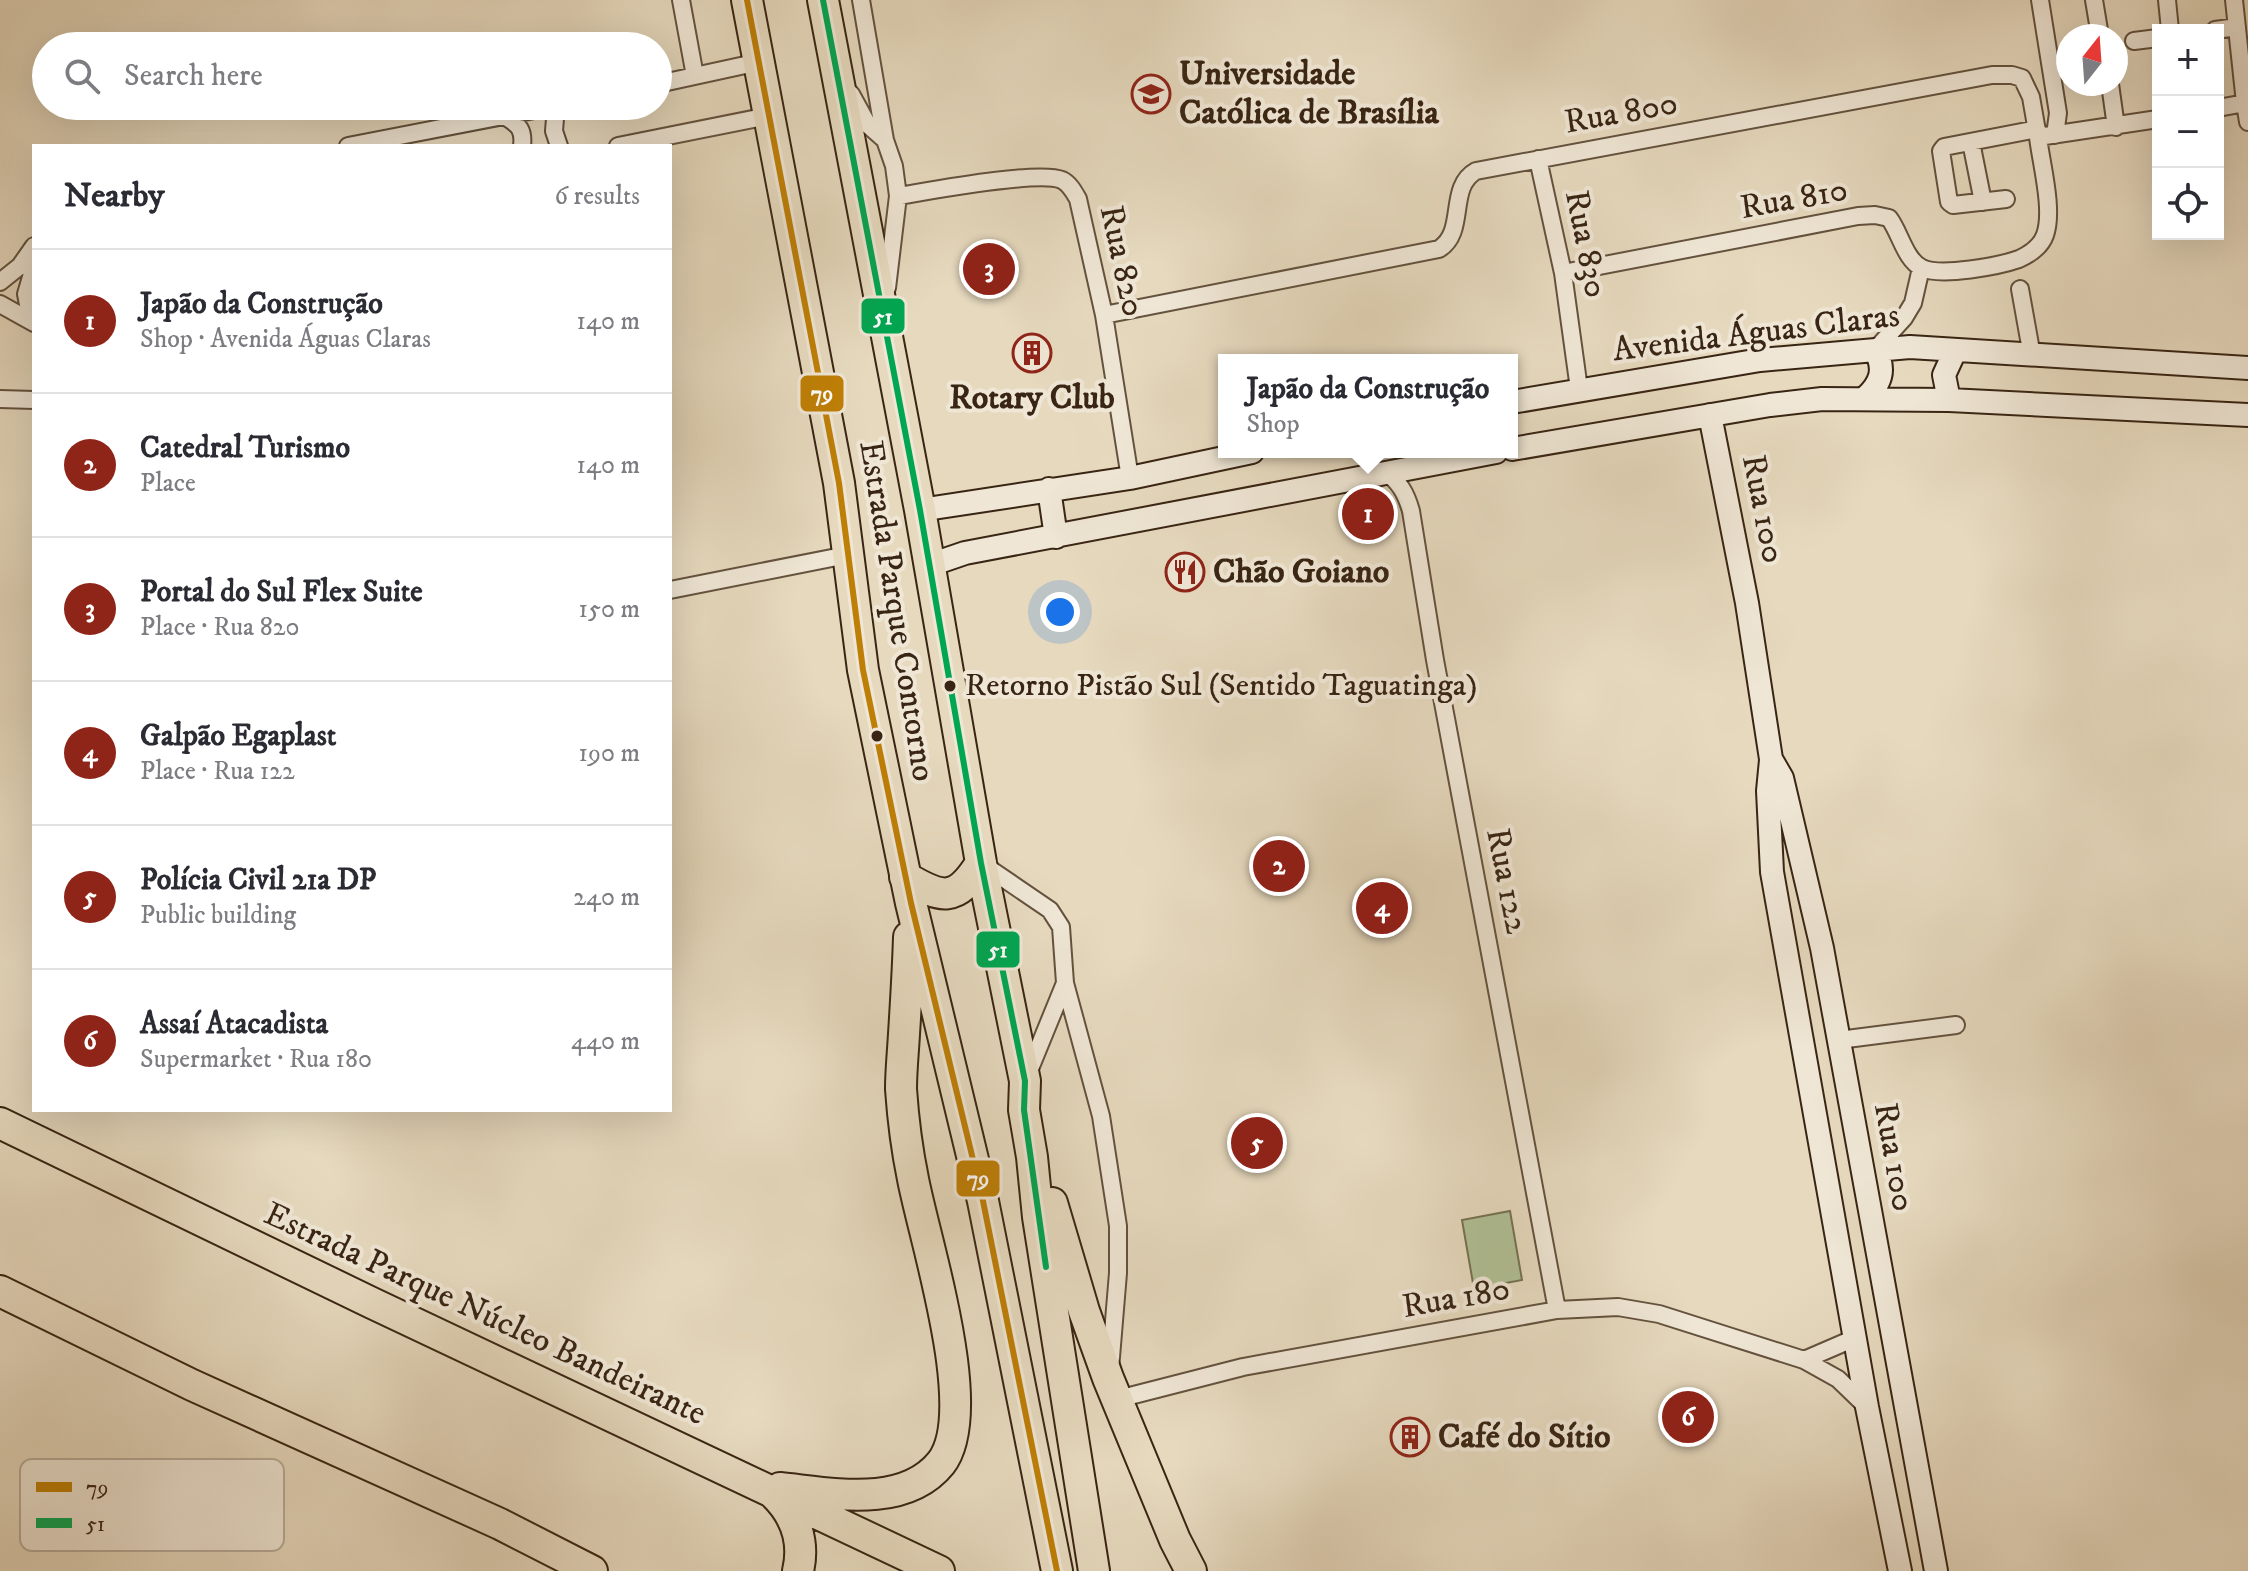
<!DOCTYPE html>
<meta charset="utf-8">
<style>
:root{--surface:#fff;--page:#f2f2f3;--text:#2b2b33;--muted:#7c7c81;--line:#e1e1e2;--accent:#8f2418}
body{margin:0;font-family:"IM FELL DW Pica",serif;background:var(--page);color:var(--text)}
.controls{position:absolute;right:24px;top:24px;display:grid;overflow:hidden;border-radius:0px;box-shadow:0 8px 32px #0002}
.controls button{width:72px;height:72px;display:grid;place-items:center;padding:0;border:0;border-bottom:2px solid var(--line);background:var(--surface);color:var(--text);font:40px sans-serif}
.compass{position:absolute;left:2056px;top:24px;width:72px;height:72px;border-radius:50%;background:var(--surface);box-shadow:0 8px 32px #0002;rotate:17deg}
.you{position:absolute;left:1060px;top:612px;width:28px;height:28px;margin:-20px;border:6px solid #fff;border-radius:50%;background:#1a73e8;box-shadow:0 0 0 12px #1a73e833}
.badge{display:grid;place-items:center;width:52px;height:52px;border-radius:50%;background:var(--accent);color:#fff;font-size:26px;font-weight:700}
.pin{position:absolute;translate:-50% -50%;border:4px solid #fff;box-shadow:0 2px 8px #0006}
.popup{position:absolute;left:1218px;top:354px;width:300px;height:104px;box-sizing:border-box;display:grid;place-content:center;border-radius:0px;background:var(--surface);filter:drop-shadow(0 2px 6px #0005);font-size:26px;white-space:nowrap;color:var(--muted)}
.popup b{font-size:30px;color:var(--text)}
.popup::after{content:'';position:absolute;left:50%;top:100%;margin-left:-16px;border:16px solid transparent;border-top-color:var(--surface)}
.list{margin:0;padding:0;list-style:none}
h2{display:flex;justify-content:space-between;align-items:center;height:104px;margin:0;padding:0 32px;font-size:34px}
h2 small{font-size:26px;font-weight:400;color:var(--muted)}
.list li{display:grid;grid-template-columns:52px 1fr auto;gap:24px;align-items:center;box-sizing:border-box;height:144px;padding:0 32px;border-top:2px solid var(--line)}
.list b{display:block;font-size:30px;white-space:nowrap}
.list p{margin:0;font-size:26px;white-space:nowrap;color:var(--muted)}
.list em{font-size:26px;font-style:normal;color:var(--muted)}
.icon{flex:none;width:44px;height:44px;fill:none;stroke:currentColor;stroke-width:2;stroke-linecap:round;stroke-linejoin:round}
.map{position:relative;flex:none;width:2248px;height:1571px;overflow:hidden}
.search{position:absolute;background:var(--surface);box-shadow:0 8px 32px #0002;left:32px;top:32px;width:640px;height:88px;display:flex;align-items:center;gap:20px;box-sizing:border-box;padding:0 28px;border-radius:44px;color:var(--muted);font-size:30px}
.panel{position:absolute;background:var(--surface);box-shadow:0 8px 32px #0002;left:32px;top:144px;width:640px;height:968px;border-radius:0px}
.map>svg:first-child{display:block}
.green{fill:#b1c095;stroke:#757254;stroke-width:2}
.lines{fill:none;stroke-linecap:round;stroke-linejoin:round}
.street-casing{stroke:#64523e;stroke-width:20}
.secondary-casing{stroke:#392513;stroke-width:26}
.highway-casing{stroke:#392513;stroke-width:34}
.street{stroke:#efe6d5;stroke-width:16}
.secondary{stroke:#efe6d5;stroke-width:22}
.highway{stroke:#e6d9be;stroke-width:30}
.bus-1-casing{stroke:#efe6d5;stroke-width:12}
.bus-2-casing{stroke:#efe6d5;stroke-width:12}
.bus-1{stroke:#be7f06;stroke-width:6}
.bus-2{stroke:#00a651;stroke-width:6}
.bus-dot{fill:#392513;stroke:#efe6d5;stroke-width:3}
.labels{text-anchor:middle;dominant-baseline:central;stroke-width:8;stroke-linejoin:round;paint-order:stroke}
.bus-label{font-size:32px;fill:#392513;stroke:#efe6d5;text-anchor:start}
.poi-label{font-size:34px;font-weight:bold;fill:#392513;stroke:#efe6d5;text-anchor:start}
.street-label{font-size:34px;fill:#392513;stroke:#efe6d5}
.key{fill:#efe6d5;stroke:#b8ac9b;stroke-width:2}
.key-label{font-size:22px;fill:#392513}
.line-badge{stroke:#efe6d5;stroke-width:3}
.badge-label{font-size:22px;text-anchor:middle;font-weight:bold;fill:#fff}
</style>
<div class="map">
<svg width="2248" height="1571" viewBox="0 0 2248 1571">
<rect width="100%" height="100%" fill="#e6d9be"/>
<filter id="stains"><feTurbulence type="fractalNoise" baseFrequency=".0025" numOctaves="4"/><feColorMatrix values="0 0 0 0 .2 0 0 0 0 .09 0 0 0 0 .02 0 0 0 .5 -.17"/></filter>
<radialGradient id="worn" r=".72"><stop offset=".6" stop-color="#630" stop-opacity="0"/><stop offset="1" stop-color="#630" stop-opacity=".3"/></radialGradient>
<path class="green" d="M1510 1211 1522 1280 1474 1289 1462 1220Z"/>
<g class="lines">
<defs>
<path id="street" d="M681 0 695 76
M861 0 885 140
M2040 0 2058 113 2055 135
M2094 0 2100 36
M2167 0 2170 30
M2234 0 2245 103
M2215 30 2237 27
M2134 41 2158 38
M658 84 759 62
M2110 84 2116 127
M851 94 868 125 885 140 894 166 898 196 887 288
M556 106 554 131 559 146
M2218 108 2245 103 2248 122
M506 117C519 125 524 130 522 146
M1971 142 1983 202
M348 146 555 106
M618 146 768 116
M1538 159 1563 273 1579 389
M898 196C929 191 1039 170 1062 180 1070 184 1074 192 1078 199L1104 315 1130 478
M2006 199 1953 205 1949 202 1941 151 1944 147 2037 129
M1563 273 1858 216 1875 215 1889 218C1900 232 1905 260 1922 268 1941 277 1999 266 2019 259 2030 254 2041 246 2045 235 2054 210 2041 163 2038 137
M0 282 20 266 34 246
M2020 289 2032 356
M0 304 34 323
M1104 315 1439 249C1467 232 1447 187 1476 171L1992 75H2012L2022 78 2031 97 2038 137 2158 119
M31 320 26 294 34 267
M1875 350 1904 318 1913 303 1921 268
M0 399 34 400
M1384 471C1399 481 1406 493 1411 511L1435 660 1557 1310
M670 590 847 555
M981 863 1050 910 1061 927 1065 983 1101 1116 1118 1226V1273L1110 1369
M1839 1040 1956 1025
M1027 1076 1065 983
M1804 1360 1855 1338
M1118 1399 1243 1367 1557 1310 1618 1307 1659 1314 1804 1360 1838 1379 1867 1407"/>
<path id="secondary" d="M1865 398C1881 384 1886 369 1875 350
M1949 400 1944 375 1955 351
M1512 402 1760 360 1910 347 2248 368
M1710 415 1747 603 1771 759 1782 778 1822 948 1936 1571
M1512 449 1770 405 1822 399 1949 400 2248 415
M1049 489 1056 537
M920 510 1130 478 1252 452
M930 565 965 553 1496 452
M1771 760 1768 791 1772 872 1867 1407 1900 1571"/>
<path id="highway" d="M747 0 839 483 863 670 911 903 983 1201 1057 1571
M823 0 920 510 981 863 1025 1081 1024 1110 1032 1157 1038 1217 1094 1571
M905 877C942 899 956 903 981 863
M0 1123 372 1303 939 1571
M1052 1203 1084 1311 1108 1378 1175 1540 1191 1571
M0 1291 192 1385 500 1524 592 1571
M780 1488C831 1493 904 1509 941 1463 981 1412 925 1242 913 1179 907 1150 903 1118 901 1089 901 1071 903 1052 904 1034 906 1002 908 970 909 937
M773 1493C795 1514 805 1541 798 1571"/>
</defs>
<use href="#street" class="street-casing"/>
<use href="#secondary" class="secondary-casing"/>
<use href="#highway" class="highway-casing"/>
<use href="#street" class="street"/>
<use href="#secondary" class="secondary"/>
<use href="#highway" class="highway"/>
<defs>
<path id="bus-1" d="M747 0 839 483 863 670 911 903 983 1201 1057 1571"/>
<path id="bus-2" d="M823 0 920 510 981 863 1025 1081 1024 1110 1046 1267"/>
</defs>
<use href="#bus-1" class="bus-1-casing"/>
<use href="#bus-2" class="bus-2-casing"/>
<use href="#bus-1" class="bus-1"/>
<use href="#bus-2" class="bus-2"/>
</g>
<defs>
<symbol id="university-ring" viewBox="-11 -11 22 22"><circle r="9.5" fill="#efe6d5" stroke="#8f2418" stroke-width="1.5"/><path d="M0-5L7-2L0 1L-7-2ZM-4 1L0 2.5L4 1V4Q0 6-4 4Z" fill="#8f2418"/></symbol>
<symbol id="building-ring" viewBox="-11 -11 22 22"><circle r="9.5" fill="#efe6d5" stroke="#8f2418" stroke-width="1.5"/><path d="M-4-6H4V6H1V3H-1V6H-4ZM-2.5-4.3h1.7v1.8h-1.7ZM.8-4.3h1.7v1.8H.8ZM-2.5-1h1.7V.8h-1.7ZM.8-1h1.7V.8H.8Z" fill="#8f2418"/></symbol>
<symbol id="restaurant-ring" viewBox="-11 -11 22 22"><circle r="9.5" fill="#efe6d5" stroke="#8f2418" stroke-width="1.5"/><path d="M-5-6h1v4h1v-4h1v4h1v-4h1v5L-1.5 .5V6h-2V.5L-5-1ZM5-6V6H3V1.5H1.5Q1.5-4 5-6Z" fill="#8f2418"/></symbol>
</defs>
<g fill-rule="evenodd">
<use href="#university-ring" x="1129" y="72" width="44" height="44"/>
<use href="#building-ring" x="1010" y="331" width="44" height="44"/>
<use href="#restaurant-ring" x="1163" y="550" width="44" height="44"/>
<use href="#building-ring" x="1388" y="1415" width="44" height="44"/>
</g>
<g class="bus-dot">
<circle cx="950" cy="686" r="7"/>
<circle cx="877" cy="736" r="7"/>
</g>
<g class="labels">
<g class="bus-label">
<text x="965" y="686">Retorno Pistão Sul (Sentido Taguatinga)</text>
</g>
<g class="poi-label">
<text x="1179" y="74">Universidade<tspan x="1179" dy="39">Católica de Brasília</tspan></text>
<text x="1032" y="398" text-anchor="middle">Rotary Club</text>
<text x="1213" y="572">Chão Goiano</text>
<text x="1438" y="1437">Café do Sítio</text>
</g>
<g class="street-label">
<text transform="translate(1621 113) rotate(-10)">Rua 800</text>
<text transform="translate(1794 199) rotate(-10)">Rua 810</text>
<text transform="translate(1586 244) rotate(79)">Rua 830</text>
<text transform="translate(1122 261) rotate(78)">Rua 820</text>
<text transform="translate(1756 333) rotate(-7)">Avenida Águas Claras</text>
<text transform="translate(1763 509) rotate(79)">Rua 100</text>
<text transform="translate(897 611) rotate(81)">Estrada Parque Contorno</text>
<text transform="translate(1507 881) rotate(79)">Rua 122</text>
<text transform="translate(1894 1157) rotate(80)">Rua 100</text>
<text transform="translate(1456 1298) rotate(-10)">Rua 180</text>
<text transform="translate(485 1314) rotate(25)">Estrada Parque Núcleo Bandeirante</text>
</g>
</g>
<rect x="20" y="1459" width="264" height="92" rx="12" class="key"/>
<rect x="36" y="1482" width="36" height="10" fill="#be7f06"/>
<rect x="36" y="1518" width="36" height="10" fill="#00a651"/>
<g class="key-label">
<text x="86" y="1495">79</text>
<text x="86" y="1531">51</text>
</g>
<g class="line-badge">
<rect x="860" y="297" width="46" height="38" rx="8" fill="#00a651"/>
<rect x="799" y="374" width="46" height="39" rx="8" fill="#be7f06"/>
<rect x="975" y="930" width="46" height="39" rx="8" fill="#00a651"/>
<rect x="955" y="1159" width="46" height="39" rx="8" fill="#be7f06"/>
</g>
<g class="badge-label">
<text x="883" y="324">51</text>
<text x="822" y="401">79</text>
<text x="998" y="957">51</text>
<text x="978" y="1186">79</text>
</g>
<rect width="100%" height="100%" filter="url(#stains)"/>
<rect width="100%" height="100%" fill="url(#worn)"/>
</svg>
<div class="controls">
<button>+</button>
<button>−</button>
<button><svg class="icon" aria-label="locate" viewBox="0 0 24 24"><circle cx="12" cy="12" r="6"/><path d="M12 2v4M12 18v4M2 12h4M18 12h4"/></svg></button>
</div>
<svg class="compass" viewBox="-18 -18 36 36"><path d="M0-13l5 13h-10z" fill="#e53935"/><path d="M0 13l5-13h-10z" fill="#7c7c81"/></svg>
<div class="you"></div>
<div class="pin badge" style="left:1368px;top:514px">1</div>
<div class="popup"><b>Japão da Construção</b>Shop</div>
<div class="pin badge" style="left:1279px;top:866px">2</div>
<div class="pin badge" style="left:989px;top:269px">3</div>
<div class="pin badge" style="left:1382px;top:908px">4</div>
<div class="pin badge" style="left:1257px;top:1143px">5</div>
<div class="pin badge" style="left:1688px;top:1417px">6</div>
<div class="search"><svg class="icon" aria-label="search" viewBox="0 0 24 24"><circle cx="10" cy="10" r="6"/><path d="M15 15l6 6"/></svg>Search here</div>
<section class="panel">
<h2>Nearby<small>6 results</small></h2>
<ul class="list">
<li><span class="badge">1</span><div><b>Japão da Construção</b><p>Shop · Avenida Águas Claras</p></div><em>140 m</em></li>
<li><span class="badge">2</span><div><b>Catedral Turismo</b><p>Place</p></div><em>140 m</em></li>
<li><span class="badge">3</span><div><b>Portal do Sul Flex Suite</b><p>Place · Rua 820</p></div><em>150 m</em></li>
<li><span class="badge">4</span><div><b>Galpão Egaplast</b><p>Place · Rua 122</p></div><em>190 m</em></li>
<li><span class="badge">5</span><div><b>Polícia Civil 21a DP</b><p>Public building</p></div><em>240 m</em></li>
<li><span class="badge">6</span><div><b>Assaí Atacadista</b><p>Supermarket · Rua 180</p></div><em>440 m</em></li>
</ul>
</section>
</div>
